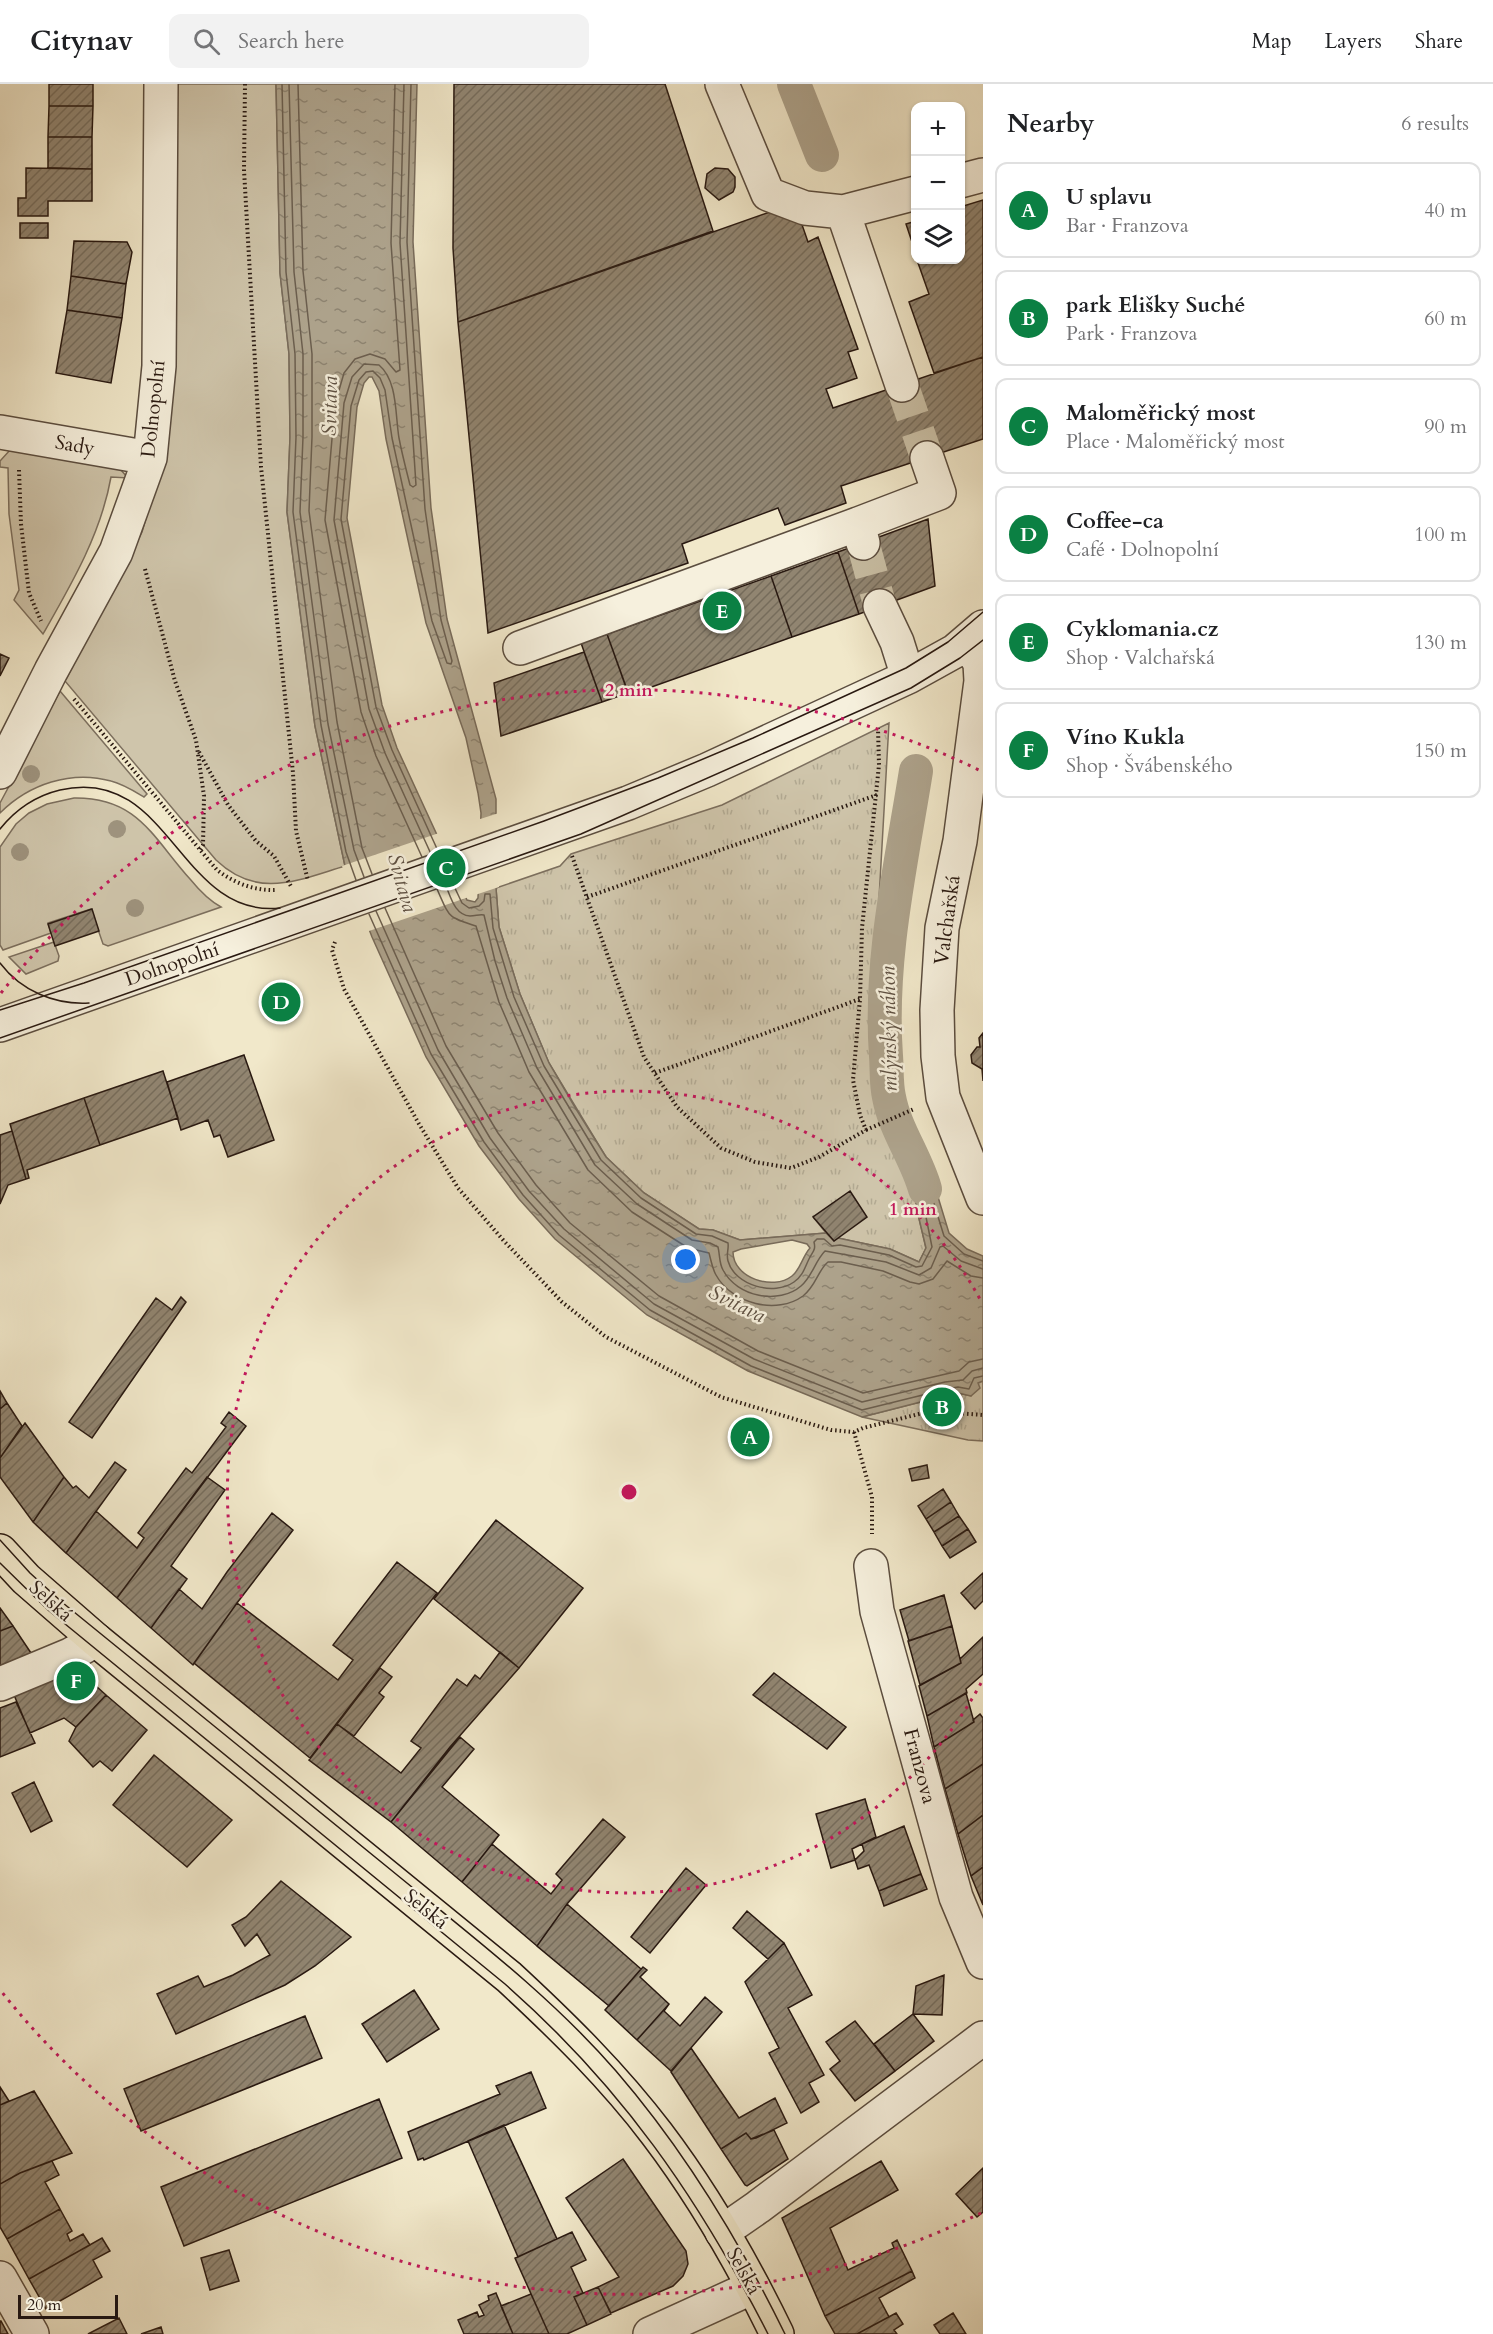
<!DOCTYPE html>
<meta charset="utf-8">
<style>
:root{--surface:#fff;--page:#f2f2f2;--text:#202124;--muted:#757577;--line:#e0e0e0;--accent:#0b8043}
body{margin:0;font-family:Cardo,serif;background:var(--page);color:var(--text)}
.controls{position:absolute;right:18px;top:18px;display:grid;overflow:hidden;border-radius:12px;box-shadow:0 2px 4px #0004}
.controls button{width:54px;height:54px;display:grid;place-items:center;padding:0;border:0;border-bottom:2px solid var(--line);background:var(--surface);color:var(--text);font:30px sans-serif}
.scale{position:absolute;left:18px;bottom:15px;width:100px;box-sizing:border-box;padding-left:6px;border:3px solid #291911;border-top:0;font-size:16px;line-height:21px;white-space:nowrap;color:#291911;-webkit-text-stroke:4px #f6f0dd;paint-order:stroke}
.you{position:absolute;left:686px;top:1176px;width:21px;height:21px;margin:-15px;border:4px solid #fff;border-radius:50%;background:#1a73e8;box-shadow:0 0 0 9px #1a73e833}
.badge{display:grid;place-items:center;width:39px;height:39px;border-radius:50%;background:var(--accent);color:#fff;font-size:20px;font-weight:700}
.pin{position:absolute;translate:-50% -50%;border:3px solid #fff;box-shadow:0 2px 6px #0006}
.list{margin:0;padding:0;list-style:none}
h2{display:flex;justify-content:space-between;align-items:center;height:78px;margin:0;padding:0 24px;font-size:26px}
h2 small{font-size:20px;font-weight:400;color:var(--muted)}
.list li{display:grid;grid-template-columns:39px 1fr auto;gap:18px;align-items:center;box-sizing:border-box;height:96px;margin:0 12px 12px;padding:0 12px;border:2px solid var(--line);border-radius:12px}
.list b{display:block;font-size:22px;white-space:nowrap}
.list p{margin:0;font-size:20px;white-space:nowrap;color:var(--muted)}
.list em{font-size:20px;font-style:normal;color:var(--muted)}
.icon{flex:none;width:33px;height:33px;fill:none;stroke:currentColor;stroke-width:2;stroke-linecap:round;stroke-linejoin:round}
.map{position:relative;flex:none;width:983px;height:2250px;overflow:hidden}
header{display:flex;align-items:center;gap:36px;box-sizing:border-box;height:84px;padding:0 30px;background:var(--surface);border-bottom:2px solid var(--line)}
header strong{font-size:28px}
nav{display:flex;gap:33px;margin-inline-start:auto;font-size:21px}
.search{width:420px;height:54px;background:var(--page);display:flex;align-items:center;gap:15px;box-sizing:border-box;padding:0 21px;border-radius:12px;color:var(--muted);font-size:22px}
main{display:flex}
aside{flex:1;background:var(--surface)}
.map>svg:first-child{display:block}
.grass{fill:#cfc5ab;stroke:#7c6f5e;stroke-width:1.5}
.park{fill:url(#park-tufts);stroke:#7c6f5e;stroke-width:1.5}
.water{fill:url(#water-ripples);stroke:#786b5a;stroke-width:1.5;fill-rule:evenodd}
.pier{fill:#f1e8ca}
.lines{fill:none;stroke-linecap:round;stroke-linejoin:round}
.shore{stroke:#6b5e4e;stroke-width:1.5}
.canal{stroke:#ada28b;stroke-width:34}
.building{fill:url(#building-hatch);stroke:#291911;stroke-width:1.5}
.minor-tunnel{stroke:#c9bfa5;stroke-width:33;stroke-dasharray:33 16;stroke-linecap:butt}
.minor-casing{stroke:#5b4d3f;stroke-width:36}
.major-casing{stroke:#291911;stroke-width:36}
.path{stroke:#291911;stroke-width:4;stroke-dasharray:1.5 3;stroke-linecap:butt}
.minor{stroke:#f6f0dd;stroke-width:33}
.major{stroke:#f1e8ca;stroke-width:33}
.tram{stroke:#291911;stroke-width:1.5}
.tree{fill:#9e937e}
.ring{fill:none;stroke:#c2185b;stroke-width:3;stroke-dasharray:3 6}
.labels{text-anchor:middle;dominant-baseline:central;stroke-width:5;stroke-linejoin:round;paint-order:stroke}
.street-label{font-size:20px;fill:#291911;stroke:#f6f0dd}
.water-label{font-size:21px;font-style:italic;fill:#5e5042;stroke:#f6f0dd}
.centre{fill:#c2185b;stroke:#f6f0dd;stroke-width:3}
.ring-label{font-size:18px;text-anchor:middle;font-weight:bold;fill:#c2185b;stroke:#f6f0dd;stroke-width:5;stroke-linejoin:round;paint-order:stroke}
</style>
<header>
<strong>Citynav</strong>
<div class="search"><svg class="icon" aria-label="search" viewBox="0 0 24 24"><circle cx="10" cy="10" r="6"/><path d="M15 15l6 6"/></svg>Search here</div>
<nav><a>Map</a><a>Layers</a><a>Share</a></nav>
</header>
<main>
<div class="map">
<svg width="983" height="2250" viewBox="0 0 983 2250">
<defs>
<pattern id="park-tufts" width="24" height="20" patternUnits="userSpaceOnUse" patternTransform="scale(1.5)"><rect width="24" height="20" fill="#cfc5ab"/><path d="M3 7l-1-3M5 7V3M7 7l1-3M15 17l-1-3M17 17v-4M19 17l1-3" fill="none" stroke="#b2a992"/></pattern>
<pattern id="water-ripples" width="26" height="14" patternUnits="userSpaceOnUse" patternTransform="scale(1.5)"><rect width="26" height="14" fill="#ada28b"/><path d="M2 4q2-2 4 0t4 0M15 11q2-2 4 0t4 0" fill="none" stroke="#8d8370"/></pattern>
<pattern id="building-hatch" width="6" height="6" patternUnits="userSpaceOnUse" patternTransform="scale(1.5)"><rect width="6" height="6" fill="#918571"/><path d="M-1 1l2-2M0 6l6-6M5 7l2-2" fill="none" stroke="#766c5b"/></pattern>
</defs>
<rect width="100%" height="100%" fill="#f1e8ca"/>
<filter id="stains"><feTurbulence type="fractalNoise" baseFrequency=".00333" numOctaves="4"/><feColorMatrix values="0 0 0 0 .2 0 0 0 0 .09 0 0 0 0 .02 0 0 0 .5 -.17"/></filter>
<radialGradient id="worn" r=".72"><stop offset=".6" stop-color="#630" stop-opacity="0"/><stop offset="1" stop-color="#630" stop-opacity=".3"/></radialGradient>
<path class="grass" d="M173 0H276L280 189 289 270 290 353 287 428 315 642 345 782C298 796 258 816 216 776L65 597 128 477 142 448 162 379Z
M10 366 120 385 128 394 111 393C101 450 71 501 43 550L14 516 19 506 9 430 8 384 0 383V377Z
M60 607 147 710 144 713C134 707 123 700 111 697 71 686 29 700 0 729V719Z
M74 714C138 713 153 754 190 795 199 806 208 816 221 823L108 862 103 860 91 825 48 839 51 849 3 866 0 861V763L16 740 29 729 47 720Z
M54 858 59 872 58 877 26 890 9 873Z"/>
<path class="park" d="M889 639 873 920 875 1016 899 1067 912 1088 917 1126 926 1164 919 1178 890 1165 838 1154 814 1134 826 1149 740 1156 713 1146 699 1145 644 1109 606 1073 549 979 520 910 499 843 496 804 560 782 571 770 722 721Z
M983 1297V1357L968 1356 862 1333 948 1311 958 1309 971 1312 977 1299Z"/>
<path class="water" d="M276 0H417L413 158 431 424 447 535 496 715V804L499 843 520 910 549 979 576 1025 606 1073 644 1109 699 1145 713 1146 740 1156 826 1149 834 1157 838 1154 890 1165 919 1178 926 1164 917 1126 912 1088 899 1067 914 1060 928 1080 949 1149 967 1165 983 1172V1297L978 1299 980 1304 971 1312 958 1309 948 1311 862 1333 748 1287 647 1231 555 1155 519 1115 479 1062 426 973 372 853 345 782 315 642 287 428 290 353 289 270 280 189ZM369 293H372L379 307 386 355 426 539 466 654 478 709 481 729 478 814 475 818 467 816 397 664 382 621 347 434 357 323 364 299ZM792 1156 807 1160 810 1164C802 1173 801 1185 792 1192 773 1207 733 1194 733 1168L741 1165Z"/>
<path class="pier" d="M499 729V803L475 811 477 736Z
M439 749 469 813 366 848 342 782Z"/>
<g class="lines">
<path class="shore" d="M282 0 286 188 295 270 296 353 293 428 321 641 346 768 356 796
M289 0 294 188 303 270V353L300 428 328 640 354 766 364 793
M298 0 303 187 312 270V353L309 427 337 638 362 764 372 790
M395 0 391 159 400 286 396 288 385 275 370 270 355 275 344 289 335 320 325 436 361 628 376 672 422 773
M404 0 400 159 416 401 413 403 410 401C406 385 402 370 399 354 395 331 398 297 379 281L364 280 352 293 344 319 334 436 369 625 385 669 431 770
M411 0 407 158 425 425 441 536 452 577 451 580 447 579 432 537 392 354 385 306 380 294 373 287 366 288 359 296 351 322 341 435 376 623 392 666 438 767
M453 800 462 819 469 824 479 822 484 817 485 810H490L493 844 514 913 544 982 601 1076 641 1114 696 1150 712 1152 728 1159C729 1165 726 1170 728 1177 735 1202 774 1212 794 1198 803 1192 805 1183 809 1175 813 1167 816 1166 814 1158L817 1155H824L832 1162 840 1161 889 1171 916 1183 922 1182 932 1163 916 1083 919 1080 923 1084 944 1152 964 1170 983 1177
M446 802C451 814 455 831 470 832 476 832 479 830 484 831L495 877 507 914 537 984 595 1081 637 1120 692 1156 710 1159 718 1163C720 1171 719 1179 723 1186 737 1213 779 1221 801 1202 812 1193 815 1177 825 1167L886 1178 919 1191 931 1184 940 1163 943 1162 961 1177 983 1185
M437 805C450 834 447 833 476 842L499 918 529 988 588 1086 632 1128 688 1164 709 1169C711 1176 712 1184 716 1191 732 1220 777 1231 803 1212 816 1202 818 1186 828 1178H841L883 1187 910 1198 919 1200 933 1195 947 1177 971 1192 983 1194
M385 824 446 962 498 1049 536 1101 570 1139 659 1212 758 1267 863 1309 959 1287 969 1278 983 1275
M376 827 438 966 490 1054 529 1107 564 1145 654 1220 754 1275 862 1318 945 1298 963 1296 972 1287 983 1284
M369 830 431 970 484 1058 523 1111 559 1151 650 1226 751 1282 862 1326 947 1305 958 1303 969 1305 974 1294 983 1292"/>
<path class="canal" d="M794 0 822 71
M916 687C901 781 879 876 886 972 887 985 886 1000 889 1013 895 1046 916 1073 925 1105"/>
</g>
<path class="building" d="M49 0H93V22H49Z
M454 0H665L713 147 458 238 453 164Z
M49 22H93L92 53H48Z
M48 53H92V85L48 84Z
M26 84 92 85V117H48V132H18V114H26Z
M715 84 728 85 735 93V103L733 108 719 116 705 104 707 90Z
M983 116V273L934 289 909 218 929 210 917 176H960V123Z
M781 124 799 132 808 158 818 153 858 265 848 268 857 294 826 305 833 324 983 273V355L841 402 846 419 785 441 778 424 682 460 688 479 488 549 458 238Z
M916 137V170L906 140Z
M20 139H48V154H20Z
M74 157 127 158 132 168 126 200 71 192Z
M71 192 126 200 122 234 67 226Z
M67 226 122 234 111 299 56 289Z
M928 435 935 502 859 530 838 468Z
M838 468 859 530 792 553 771 492Z
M771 492 792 553 629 611 607 550Z
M607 550 628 609 602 618 581 559Z
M584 568 602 618 501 652 494 599Z
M0 570 9 574 0 592Z
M92 825 99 847 55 862 48 840Z
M983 949V997L982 985 972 979 971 971 977 963H980L979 954Z
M244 971 274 1056 228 1073 220 1051 214 1053 208 1036 181 1046 167 998Z
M163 987 178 1034 100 1061 84 1014Z
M84 1014 100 1061 27 1086 29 1094 26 1095 10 1040Z
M12 1047 26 1095 8 1101 0 1120V1051Z
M850 1107 867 1133 834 1157 813 1133Z
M181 1213 186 1218 92 1354 69 1338 156 1214 172 1226Z
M0 1307 7 1319 0 1325Z
M7 1319 22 1342 0 1374V1325Z
M229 1328 246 1342 117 1514 66 1469 96 1427 137 1464 144 1454 138 1449 186 1384 192 1389 226 1343 221 1339Z
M25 1339 64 1393 33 1438 0 1393V1374Z
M115 1378 126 1386 66 1469 33 1438 64 1393 73 1404 76 1402 89 1414Z
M927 1381 929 1394 912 1397 909 1385Z
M207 1393 225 1406 171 1482 187 1495 151 1544 117 1514Z
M943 1405 951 1418 926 1435 918 1422Z
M951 1418 959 1432 934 1448 926 1435Z
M272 1429 293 1446 237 1519 193 1581 151 1544 179 1505 202 1525 227 1488Z
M959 1432 968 1445 942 1462 934 1448Z
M496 1436 583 1504 519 1584 434 1515Z
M968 1445 976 1458 950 1474 942 1462Z
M397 1478 437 1509 310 1674 194 1579 237 1519 338 1596 353 1576 333 1561Z
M983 1489V1517L975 1525 961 1509Z
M944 1511 952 1542 909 1557 900 1526Z
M0 1524 13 1542 0 1547Z
M13 1542 31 1569 29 1577 0 1589V1547Z
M952 1542 961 1579 920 1601 908 1557Z
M983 1553V1590L966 1605 967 1609 927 1632 919 1602 961 1579 960 1575Z
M500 1568 519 1584 450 1663 391 1738 309 1676 337 1640 401 1689 421 1664 411 1657 457 1595 467 1602 475 1591 480 1595Z
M380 1584 392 1593 379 1609 384 1613 354 1652 337 1640Z
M77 1585 106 1611 76 1643 64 1634 30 1649 14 1611Z
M774 1589 846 1643 827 1665 753 1611Z
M966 1609 974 1638 934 1663 927 1632Z
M106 1611 147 1646 112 1687 100 1677 93 1683 69 1657 76 1643Z
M16 1618 35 1659 0 1673V1624Z
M980 1630 983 1634V1680L945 1705 934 1663 974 1638 973 1636Z
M460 1653 474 1665 442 1703 499 1751 462 1798 391 1738Z
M154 1671 232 1736 187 1783 113 1721Z
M983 1680V1731L958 1750 945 1705Z
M34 1698 52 1737 31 1748 12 1709Z
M865 1715 876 1753 852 1765 855 1776 831 1784 816 1730Z
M983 1731V1783L971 1792 958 1750Z
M603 1735 625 1753 567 1820 537 1862 462 1798 492 1760 551 1810 562 1796 556 1790Z
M904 1742 921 1790 879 1807 869 1781 858 1785 855 1776 864 1767 862 1760Z
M983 1783V1821L971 1792Z
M686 1784 706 1801 650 1869 631 1853Z
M921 1790 927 1805 884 1822 879 1807Z
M281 1797 351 1853 315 1882 285 1901 176 1950 157 1910 198 1892 204 1903 233 1891 270 1871 257 1850 245 1862 232 1841 246 1833Z
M567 1820 641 1885 609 1922 537 1862Z
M747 1827 784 1859 768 1875 733 1844Z
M784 1859 812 1911 788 1924 824 1991 809 1999 819 2018 801 2029 769 1969 779 1964 745 1898Z
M643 1883 647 1886 640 1893 669 1920 637 1956 605 1926Z
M944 1891 942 1931 913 1930 916 1902Z
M414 1906 439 1945 387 1978 362 1940Z
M705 1913 722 1928 671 1987 637 1956 669 1920 664 1927 680 1942Z
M913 1930 934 1957 895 1987 874 1960Z
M305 1932 322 1974 141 2047 124 2005Z
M855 1937 895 1987 855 2017 830 1985 840 1977 826 1958Z
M691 1964 739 2034 775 2014 787 2039 756 2054 751 2055 746 2049 721 2065 671 1988Z
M531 1988 546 2024 424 2076 423 2074 418 2076 408 2048 500 2010 496 2002Z
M0 2003 9 2017 0 2021Z
M34 2007 72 2069 20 2089 0 2100V2021Z
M379 2015 402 2074 184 2162 161 2103Z
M504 2041 557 2155 518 2173 468 2057Z
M774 2046 788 2075 747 2102 745 2101 721 2065 746 2049 751 2055Z
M623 2075 686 2167 688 2180 683 2192 673 2202 611 2229 598 2203 619 2193 566 2114Z
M52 2077 59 2091 45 2098 60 2125 7 2155 0 2143V2100L20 2089Z
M881 2077 898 2106 830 2144 848 2186 894 2164 892 2159 897 2156 912 2187 825 2232 782 2134Z
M983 2084V2128L977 2133 956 2110Z
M60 2125 72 2147 67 2150 70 2157 83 2150 90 2161 29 2195 7 2155Z
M572 2148 586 2176 571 2183 583 2209 574 2213 587 2241 567 2250H549L515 2174Z
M102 2154 110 2167 93 2176 102 2193 46 2225 29 2195Z
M229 2166 239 2197 210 2206 201 2174Z
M912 2187 915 2194 879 2214 889 2233 857 2250H835L825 2232Z
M598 2203 611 2230 587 2241 574 2213Z
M496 2209 513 2250H464L458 2236 477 2228 479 2233 484 2231 479 2221 489 2216 488 2212Z
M531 2210 549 2250H513L501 2222Z
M896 2229 903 2240 894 2246 897 2250H857Z
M953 2229 966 2250H940L934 2241Z
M119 2234 127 2250H88Z
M0 2237H1L8 2250H0Z
M161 2243 163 2250H141Z"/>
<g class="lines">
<path class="minor-tunnel" d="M902 301 927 374
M863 459 880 522"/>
<defs>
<path id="minor" d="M722 0 768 110 805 124 843 128 916 109
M960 97 983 91
M843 128 902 301
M0 348 150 374
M858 440 939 409 927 374
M880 522 897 558 908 593
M967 557 980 579 981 597 960 757 942 844 937 926 938 972 943 1013 983 1114
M520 564 858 440 863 459
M0 688 51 587 116 468 150 374 159 282 161 0
M0 941 628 719 707 686 908 593 955 567 983 543
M871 1482 877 1527 956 1813 983 1878
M0 1600 70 1571 96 1556
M722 2148 758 2123 983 1954
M0 2194 32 2250
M650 2250 753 2203"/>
<path id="major" d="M0 1467 26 1495 96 1556 509 1893C562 1942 613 1992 657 2050 704 2112 743 2180 777 2250"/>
</defs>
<use href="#minor" class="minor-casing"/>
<use href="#major" class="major-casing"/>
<path class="path" d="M245 0 244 86 261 383 293 689 296 747 308 797
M19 386 21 440 29 509 41 537
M145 485 175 597 196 656 204 712 203 761 200 766
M74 615 217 786C234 799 255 807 276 806
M199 668 228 721 256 757 274 772 292 804
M572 772 644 973 677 1023 721 1064 755 1078 791 1084 819 1073 866 1046 860 1031 853 996 860 915 862 844 879 681 878 644
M587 813 877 711
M335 858 332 866 344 905 419 1040 458 1104 504 1157 562 1218 606 1253 721 1313 831 1346 854 1348 863 1344 931 1327 983 1331
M655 989 860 915
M866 1046 914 1025
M854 1348 872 1413V1450"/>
<use href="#minor" class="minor"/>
<use href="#major" class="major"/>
<path class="tram" d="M0 745C16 725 35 712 60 706 170 680 179 835 280 824
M0 879C21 907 55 921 89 919
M0 926 84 899 544 737 658 694 753 654 906 584 948 558 983 528
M0 954 581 750 911 604 960 574 983 556
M0 1456 30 1489 63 1519C172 1608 282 1697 391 1786 469 1850 550 1911 616 1987 685 2067 739 2156 785 2250
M0 1479 48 1526 505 1900C621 2002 698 2113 768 2250"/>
</g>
<g class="tree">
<circle cx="31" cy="690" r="9"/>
<circle cx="117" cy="745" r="9"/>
<circle cx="20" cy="768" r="9"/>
<circle cx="135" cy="824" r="9"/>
</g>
<g class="ring">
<path d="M981 1599A401 401 0 1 1 981 1217"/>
<path d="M981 2129A802 802 0 0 1 1 1907M1 909A802 802 0 0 1 981 687"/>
</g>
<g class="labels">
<g class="street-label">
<text transform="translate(153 325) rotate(-84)">Dolnopolní</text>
<text transform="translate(75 361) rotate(10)">Sady</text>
<text transform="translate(947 836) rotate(-82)">Valchařská</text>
<text transform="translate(172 880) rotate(-19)">Dolnopolní</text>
<text transform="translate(51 1517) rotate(42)">Selská</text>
<text transform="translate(920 1682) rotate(75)">Franzova</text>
<text transform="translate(426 1825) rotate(39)">Selská</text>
<text transform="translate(744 2187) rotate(61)">Selská</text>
</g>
<g class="water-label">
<text transform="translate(330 322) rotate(-89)">Svitava</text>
<text transform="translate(402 799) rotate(74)">Svitava</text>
<text transform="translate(889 945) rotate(-91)">mlýnský náhon</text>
<text transform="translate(737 1220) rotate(26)">Svitava</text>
</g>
</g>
<circle cx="629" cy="1408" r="9" class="centre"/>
<g class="ring-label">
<text x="629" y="612">2 min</text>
<text x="913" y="1131">1 min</text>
</g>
<rect width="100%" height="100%" filter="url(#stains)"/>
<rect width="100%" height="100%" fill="url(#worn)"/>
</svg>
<div class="controls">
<button>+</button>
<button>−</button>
<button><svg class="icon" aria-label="layers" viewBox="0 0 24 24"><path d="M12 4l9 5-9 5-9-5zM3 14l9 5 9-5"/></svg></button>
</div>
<div class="scale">20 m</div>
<div class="you"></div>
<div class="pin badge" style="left:750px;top:1353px">A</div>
<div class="pin badge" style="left:942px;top:1323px">B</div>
<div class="pin badge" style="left:446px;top:784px">C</div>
<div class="pin badge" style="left:281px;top:918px">D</div>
<div class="pin badge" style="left:722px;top:527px">E</div>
<div class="pin badge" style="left:76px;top:1597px">F</div>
</div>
<aside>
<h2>Nearby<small>6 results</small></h2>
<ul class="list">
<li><span class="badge">A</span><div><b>U splavu</b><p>Bar · Franzova</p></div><em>40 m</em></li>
<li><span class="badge">B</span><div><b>park Elišky Suché</b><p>Park · Franzova</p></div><em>60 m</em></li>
<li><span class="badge">C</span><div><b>Maloměřický most</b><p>Place · Maloměřický most</p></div><em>90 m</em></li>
<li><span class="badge">D</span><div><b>Coffee-ca</b><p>Café · Dolnopolní</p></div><em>100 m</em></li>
<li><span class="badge">E</span><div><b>Cyklomania.cz</b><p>Shop · Valchařská</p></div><em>130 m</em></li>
<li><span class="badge">F</span><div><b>Víno Kukla</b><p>Shop · Švábenského</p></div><em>150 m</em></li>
</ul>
</aside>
</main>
